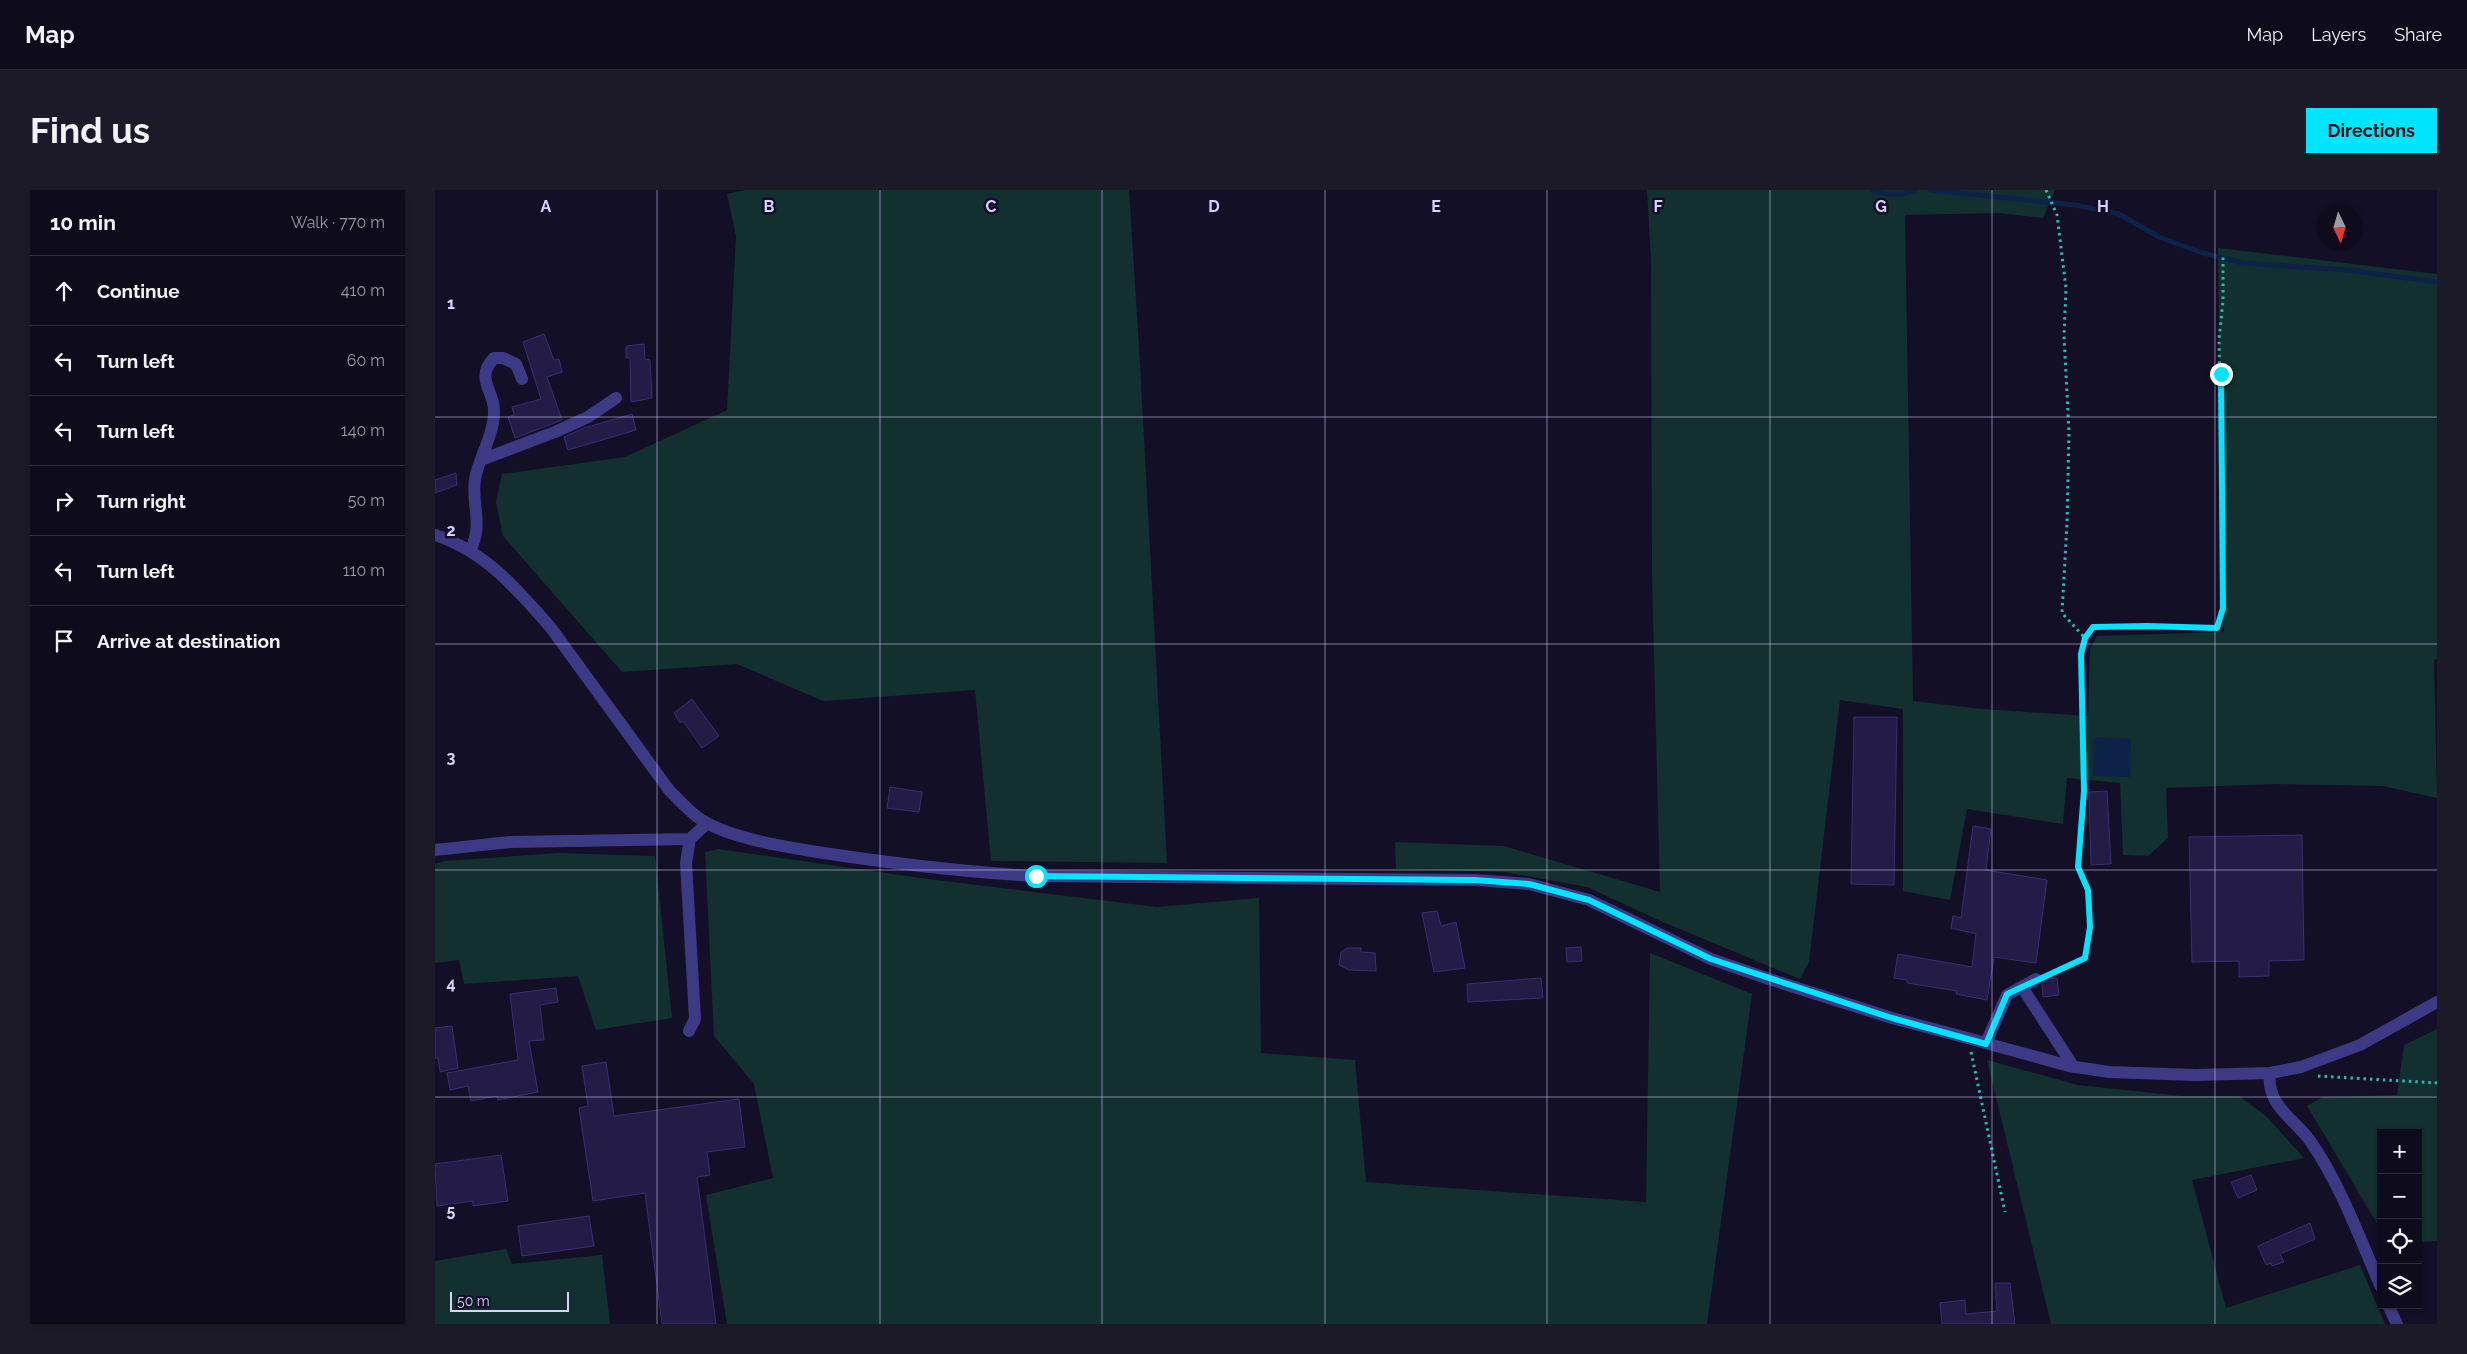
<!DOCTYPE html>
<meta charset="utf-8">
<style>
:root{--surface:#0e0b1c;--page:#1c1929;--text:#f1f3f6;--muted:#9b9ba3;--line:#2e2b3b;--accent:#00e5ff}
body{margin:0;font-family:Raleway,sans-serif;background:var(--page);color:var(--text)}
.controls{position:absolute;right:15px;bottom:15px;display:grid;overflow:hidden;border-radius:0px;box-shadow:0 1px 4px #0004}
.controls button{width:45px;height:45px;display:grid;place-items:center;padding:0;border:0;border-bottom:1px solid var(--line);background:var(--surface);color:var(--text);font:25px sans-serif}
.compass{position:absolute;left:1882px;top:15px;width:45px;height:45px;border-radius:50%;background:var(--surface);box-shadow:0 1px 4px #0004;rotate:175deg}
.scale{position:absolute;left:15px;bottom:12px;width:119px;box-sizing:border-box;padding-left:5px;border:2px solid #d9d4ff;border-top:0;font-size:14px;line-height:18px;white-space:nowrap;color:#d9d4ff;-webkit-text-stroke:4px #130f26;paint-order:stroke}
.stop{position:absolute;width:15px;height:15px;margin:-11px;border:4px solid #00e5ff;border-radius:50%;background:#fff}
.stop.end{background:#00e5ff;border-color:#fff;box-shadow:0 1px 5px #0008}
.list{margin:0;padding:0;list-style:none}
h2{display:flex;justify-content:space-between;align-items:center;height:65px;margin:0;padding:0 20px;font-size:21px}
h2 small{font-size:16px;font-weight:400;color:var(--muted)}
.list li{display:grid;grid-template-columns:32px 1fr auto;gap:15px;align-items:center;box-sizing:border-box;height:70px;padding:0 20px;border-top:1px solid var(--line)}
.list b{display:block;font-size:19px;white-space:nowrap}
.list em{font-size:16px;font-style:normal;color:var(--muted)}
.icon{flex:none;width:28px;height:28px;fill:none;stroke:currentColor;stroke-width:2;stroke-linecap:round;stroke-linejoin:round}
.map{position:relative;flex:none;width:2002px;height:1134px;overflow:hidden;border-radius:0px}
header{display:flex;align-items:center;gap:30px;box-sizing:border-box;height:70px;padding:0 25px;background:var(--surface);border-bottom:1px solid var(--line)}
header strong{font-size:24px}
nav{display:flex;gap:28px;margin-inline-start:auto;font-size:18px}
.intro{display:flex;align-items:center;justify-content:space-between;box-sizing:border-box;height:120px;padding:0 30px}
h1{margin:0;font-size:35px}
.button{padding:12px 22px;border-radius:0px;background:var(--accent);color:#111;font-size:18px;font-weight:700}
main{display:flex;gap:30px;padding:0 30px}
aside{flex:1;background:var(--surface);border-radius:0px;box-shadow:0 1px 4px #0004}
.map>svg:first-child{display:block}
.green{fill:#12302f}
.water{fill:#0c2248}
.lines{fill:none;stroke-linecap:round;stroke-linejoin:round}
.stream{stroke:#0c2248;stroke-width:5}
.building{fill:#241b47;stroke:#3b2d73}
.path{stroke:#2fb8b0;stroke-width:3;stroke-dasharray:2.5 4;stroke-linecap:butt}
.minor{stroke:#3d3a85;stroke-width:12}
.route{stroke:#00e5ff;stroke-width:6}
.grid{fill:none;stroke:#d9d4ff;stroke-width:1;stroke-opacity:0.55}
.grid-label{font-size:16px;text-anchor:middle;font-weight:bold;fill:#d9d4ff;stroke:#130f26;stroke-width:5;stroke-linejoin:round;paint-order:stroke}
</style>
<header>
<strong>Map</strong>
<nav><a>Map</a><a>Layers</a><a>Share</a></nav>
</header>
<div class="intro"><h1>Find us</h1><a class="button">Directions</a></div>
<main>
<aside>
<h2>10 min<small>Walk · 770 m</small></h2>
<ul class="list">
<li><svg class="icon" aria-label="ahead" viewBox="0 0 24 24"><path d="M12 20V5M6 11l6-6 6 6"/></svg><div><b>Continue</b></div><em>410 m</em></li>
<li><svg class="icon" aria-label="left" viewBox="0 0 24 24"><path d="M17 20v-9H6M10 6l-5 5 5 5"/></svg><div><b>Turn left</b></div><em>60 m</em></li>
<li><svg class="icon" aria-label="left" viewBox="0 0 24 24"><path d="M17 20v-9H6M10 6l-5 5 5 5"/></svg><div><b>Turn left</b></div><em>140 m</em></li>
<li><svg class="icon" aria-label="right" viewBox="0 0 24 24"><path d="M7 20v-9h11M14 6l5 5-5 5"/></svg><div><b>Turn right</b></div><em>50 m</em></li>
<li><svg class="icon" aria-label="left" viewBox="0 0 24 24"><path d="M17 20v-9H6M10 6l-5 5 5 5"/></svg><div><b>Turn left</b></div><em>110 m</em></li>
<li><svg class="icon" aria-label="arrive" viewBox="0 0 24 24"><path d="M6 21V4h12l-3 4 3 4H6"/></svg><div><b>Arrive at destination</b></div></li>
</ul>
</aside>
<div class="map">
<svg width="2002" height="1134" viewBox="0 0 2002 1134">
<rect width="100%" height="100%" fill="#130f26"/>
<path class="green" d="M310 0H694L705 174 732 673 556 671 540 500 388 511 302 474 187 482 68 346 61 312 67 284 190 267 292 220 301 46 292 4Z
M1212 0H1620L1608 28 1563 23 1470 25 1478 511 1547 519 1653 526 1655 459 1662 446 1789 442 1783 58 2002 84V469L1999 470 2002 608 1948 596 1841 594 1731 598 1733 648 1713 666 1688 665 1685 593 1632 588 1628 634 1532 619 1515 710 1468 701V519L1405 510 1374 772 1365 789 1228 732 1152 697 1069 682 961 679 960 652 1069 656 1225 702 1217 386 1216 69Z
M283 659 486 688 722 717 824 708 826 863 920 870 931 992 1211 1012 1215 763 1317 804 1272 1134H292L271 1005 338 988 319 894 279 846 270 662Z
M123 663 220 666 237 828 161 840 143 786 29 794 24 770 0 773V674L10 671Z
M2002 839V1051L1983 1052V943H1946V1040L1872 916 1888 907 1962 905 1969 855Z
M1552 870 1643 895 1747 906H1804L1831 926 1869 968 1757 990 1791 1118 1925 1075 1950 1134H1616Z
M71 1059 77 1074 167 1065 175 1134H0V1071Z"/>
<path class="water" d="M1659 547 1696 549 1695 587 1658 586Z"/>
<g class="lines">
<path class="stream" d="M1437 0C1453 5 1465 7 1481 0
M1496 0 1640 15 1684 24 1724 47 1768 63 1808 73 1912 80 2002 92"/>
</g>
<path class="building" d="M109 144 119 170 124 169 127 182 112 187 127 230 80 248 73 227 79 225 77 217 106 209 88 152Z
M209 154 210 169 215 170 217 208 196 212 195 168H191V156Z
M197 224 201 240 133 260 129 247 149 238Z
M21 283 22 295 0 303V290Z
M257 509 284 546 267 558 248 531 245 533 239 523Z
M1419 527H1462L1459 695 1416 694Z
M455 597 487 602 484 622 452 618Z
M1672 601 1676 674 1656 675 1654 602Z
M1538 636 1556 639 1551 680 1612 690 1601 773 1559 767 1552 810 1521 804 1522 801 1472 793V790L1459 788 1463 764 1537 777 1541 744 1516 738 1518 726 1526 728Z
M1867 645 1869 770 1834 771V786L1804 787V771L1757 772 1754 647Z
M1002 721 1006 736 1021 732 1030 778 999 782 987 723Z
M1146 757 1147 771 1132 772 1131 758Z
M912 758H926V762L940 763 941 781 914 780 904 775 906 762Z
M1106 788 1108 808 1033 812 1032 794Z
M1622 788 1624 805 1608 807 1607 794 1609 790Z
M121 798 123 812 105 815 109 850 94 851 103 902 63 910 62 906 36 911 33 896 15 900 12 883 83 870 75 804Z
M17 836 23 878 5 882 3 868H0V838Z
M171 872 179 926 304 909 310 957 272 962 275 985 262 987 281 1134H227L210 1003 158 1011 144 918 153 916 147 876Z
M66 965 73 1011 38 1016V1011L2 1016 0 974Z
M1816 985 1822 1000 1803 1008 1796 992Z
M154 1026 159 1056 87 1066 83 1036Z
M1875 1033 1880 1049 1845 1064 1849 1072 1837 1076 1836 1073 1831 1075 1823 1056Z
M1560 1093H1575L1580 1134H1507L1505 1113 1530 1110 1531 1124 1562 1121Z"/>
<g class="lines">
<path class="path" d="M1611 0 1622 25 1631 98 1629 146 1634 242 1632 333 1627 423 1650 448
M1613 785 1641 774 1650 768 1655 737 1653 700 1643 677 1649 601 1646 464 1650 448 1658 437 1712 436 1782 438 1788 418 1784 149 1788 111V64
M1536 862 1570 1022
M1883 886 2002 893"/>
<path class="minor" d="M46 270 120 242 153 227 181 208
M0 345C50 361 83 400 116 438L234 600C245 611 255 623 268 631 299 649 347 656 382 662 454 673 528 682 601 686L1040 690 1094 694 1154 710 1276 769 1334 789 1457 828 1536 849 1634 876 1674 882 1761 885 1835 883 1866 877 1925 855 2002 812
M35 361C49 333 36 315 40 289 44 267 59 245 59 222 60 201 39 189 59 168H68L81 174 87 189
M0 660 75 652 255 649 267 638 269 631
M1587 797 1638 876
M254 841 260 829 251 673 255 649
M1551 853 1572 805 1601 789
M1835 883C1831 916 1859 928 1876 952 1906 996 1925 1049 1946 1097
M1953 1115 1962 1134"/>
</g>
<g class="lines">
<path class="route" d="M601 686 1040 690 1094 694 1154 710 1276 769 1457 828 1551 854 1572 804 1650 768 1655 737 1653 700 1643 677 1649 601 1646 464 1650 448 1658 437 1712 436 1782 438 1788 418 1786 184"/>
</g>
<path class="grid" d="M222 0V1134M445 0V1134M667 0V1134M890 0V1134M1112 0V1134M1335 0V1134M1557 0V1134M1780 0V1134M0 227H2002M0 454H2002M0 680H2002M0 907H2002"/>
<g class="grid-label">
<text x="111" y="22">A</text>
<text x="334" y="22">B</text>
<text x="556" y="22">C</text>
<text x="779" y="22">D</text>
<text x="1001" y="22">E</text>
<text x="1223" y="22">F</text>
<text x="1446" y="22">G</text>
<text x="1668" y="22">H</text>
<text x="16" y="119">1</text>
<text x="16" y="346">2</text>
<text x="16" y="573">3</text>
<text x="16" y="799">4</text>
<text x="16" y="1026">5</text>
</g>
</svg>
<div class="controls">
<button>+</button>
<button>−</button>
<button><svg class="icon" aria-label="locate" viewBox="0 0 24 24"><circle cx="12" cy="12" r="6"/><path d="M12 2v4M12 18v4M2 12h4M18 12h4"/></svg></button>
<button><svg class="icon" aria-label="layers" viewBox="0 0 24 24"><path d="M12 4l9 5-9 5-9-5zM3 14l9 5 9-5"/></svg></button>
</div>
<svg class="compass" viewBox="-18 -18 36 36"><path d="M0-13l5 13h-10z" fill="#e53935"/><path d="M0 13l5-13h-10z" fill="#9b9ba3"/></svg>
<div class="scale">50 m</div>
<div class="stop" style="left:601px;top:686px"></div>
<div class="stop end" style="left:1786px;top:184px"></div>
</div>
</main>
